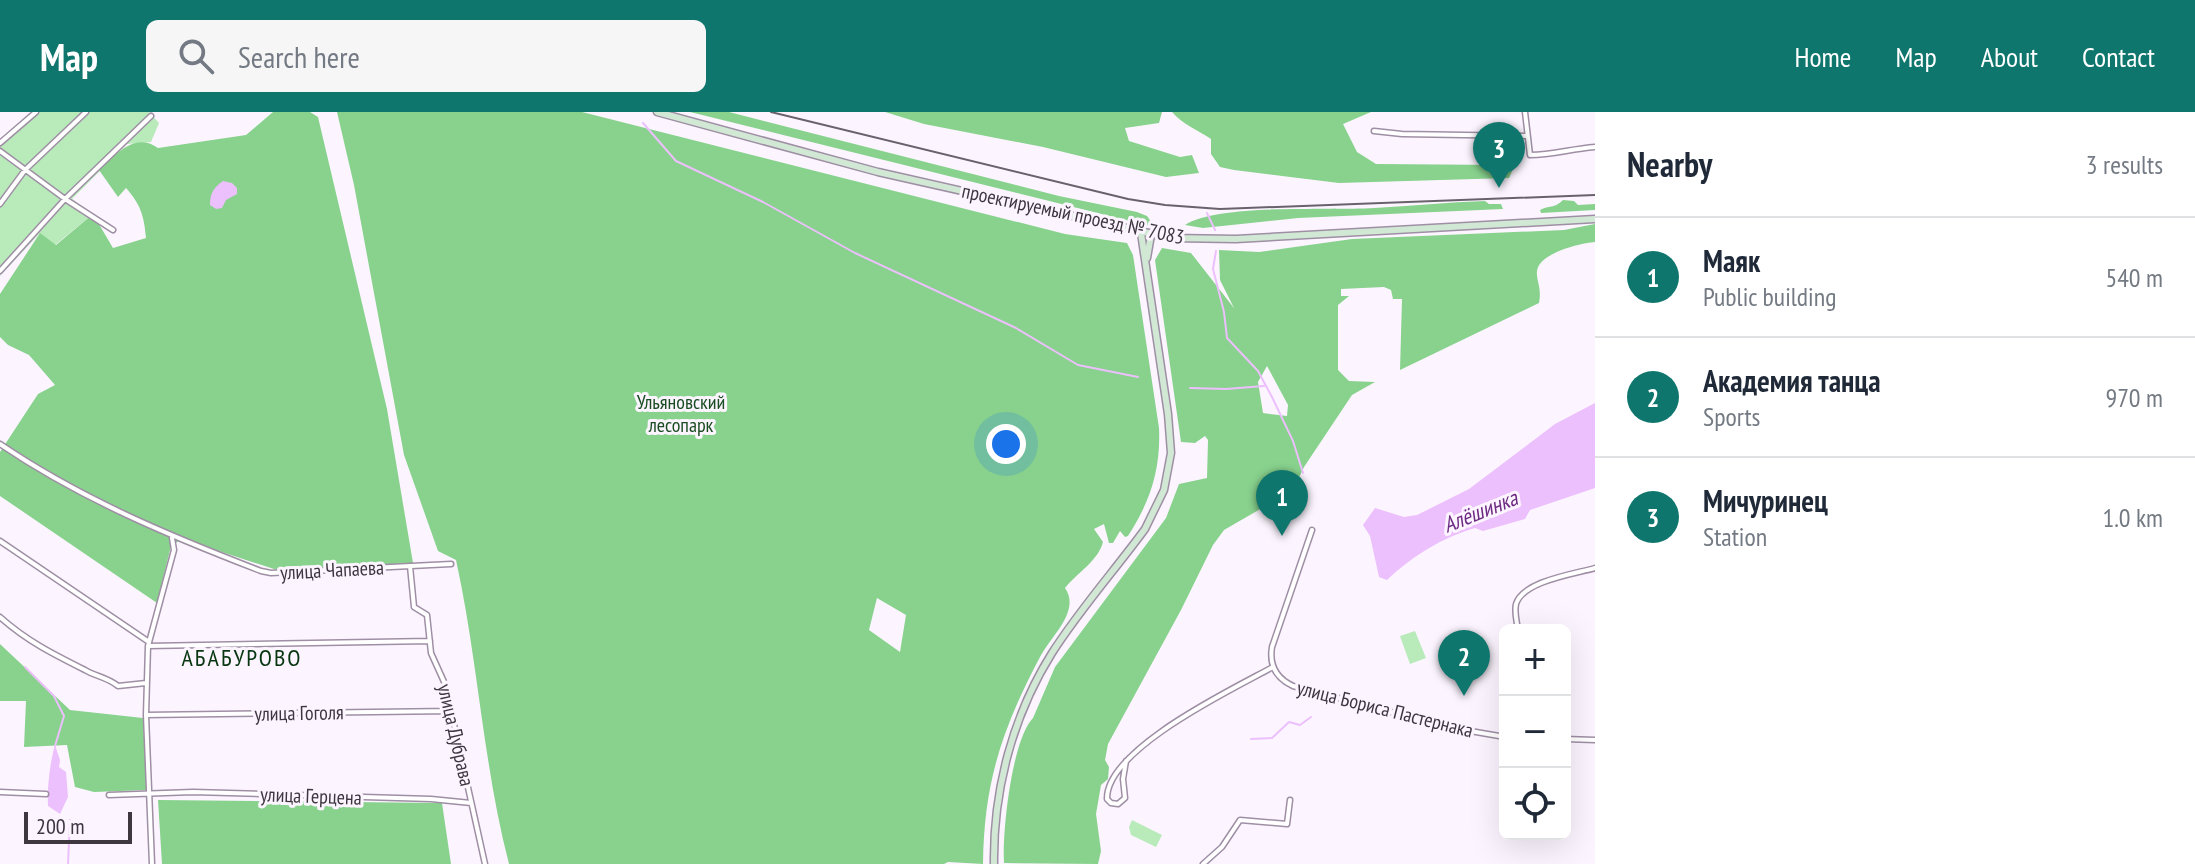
<!DOCTYPE html>
<meta charset="utf-8">
<style>
:root{--surface:#fff;--page:#f6f6f7;--text:#1f2937;--muted:#747a83;--line:#e0e1e3;--accent:#0f766e}
body{margin:0;font-family:"PT Sans Narrow",sans-serif;background:var(--page);color:var(--text)}
.controls{position:absolute;right:24px;bottom:24px;display:grid;overflow:hidden;border-radius:12px;box-shadow:0 8px 32px #0002}
.controls button{width:72px;height:72px;display:grid;place-items:center;padding:0;border:0;border-bottom:2px solid var(--line);background:var(--surface);color:var(--text);font:40px sans-serif}
.scale{position:absolute;left:24px;bottom:20px;width:108px;box-sizing:border-box;padding-left:8px;border:4px solid #3e3740;border-top:0;font-size:22px;line-height:28px;white-space:nowrap;color:#3e3740;-webkit-text-stroke:6px #fcf5ff;paint-order:stroke}
.you{position:absolute;left:1006px;top:332px;width:28px;height:28px;margin:-20px;border:6px solid #fff;border-radius:50%;background:#1a73e8;box-shadow:0 0 0 12px #1a73e833}
.badge{display:grid;place-items:center;width:52px;height:52px;border-radius:50%;background:var(--accent);color:#fff;font-size:26px;font-weight:700}
.pin{position:absolute;translate:-50% -66px;filter:drop-shadow(0 2px 4px #0008)}
.pin::after{content:'';position:absolute;top:42px;width:28px;height:24px;background:inherit;clip-path:polygon(0 0,100% 0,50% 100%)}
.list{margin:0;padding:0;list-style:none}
h2{display:flex;justify-content:space-between;align-items:center;height:104px;margin:0;padding:0 32px;font-size:34px}
h2 small{font-size:26px;font-weight:400;color:var(--muted)}
.list li{display:grid;grid-template-columns:52px 1fr auto;gap:24px;align-items:center;box-sizing:border-box;height:120px;padding:0 32px;border-top:2px solid var(--line)}
.list b{display:block;font-size:30px;white-space:nowrap}
.list p{margin:0;font-size:26px;white-space:nowrap;color:var(--muted)}
.list em{font-size:26px;font-style:normal;color:var(--muted)}
.icon{flex:none;width:44px;height:44px;fill:none;stroke:currentColor;stroke-width:2;stroke-linecap:round;stroke-linejoin:round}
.map{position:relative;flex:none;width:1595px;height:752px;overflow:hidden}
header{display:flex;align-items:center;gap:48px;box-sizing:border-box;height:112px;padding:0 40px;background:var(--accent);color:#fff}
header strong{font-size:38px}
nav{display:flex;gap:44px;margin-inline-start:auto;font-size:28px}
.search{width:560px;height:72px;background:var(--page);display:flex;align-items:center;gap:20px;box-sizing:border-box;padding:0 28px;border-radius:12px;color:var(--muted);font-size:30px}
main{display:flex}
aside{flex:1;background:var(--surface)}
.map>svg:first-child{display:block}
.green{fill:#b8eaba}
.forest{fill:#88d28d;fill-rule:evenodd}
.water{fill:#ecbffd}
.lines{fill:none;stroke-linecap:round;stroke-linejoin:round}
.stream{stroke:#ecbffd;stroke-width:2}
.street-casing{stroke:#9f8fa5;stroke-width:7}
.secondary-casing{stroke:#9f8fa5;stroke-width:9}
.street{stroke:#fff;stroke-width:4}
.secondary{stroke:#d1e9d4;stroke-width:6}
.rail{stroke:#69626c;stroke-width:2}
.labels{text-anchor:middle;dominant-baseline:central;stroke-width:6;stroke-linejoin:round;paint-order:stroke}
.street-label{font-size:20px;fill:#3e3740;stroke:#fcf5ff}
.park-label{font-size:20px;fill:#194c20;stroke:#fcf5ff}
.water-label{font-size:22px;font-style:italic;fill:#6d2a82;stroke:#fcf5ff}
.quarter-label{font-size:24px;letter-spacing:2px;fill:#083610;stroke:#fcf5ff}
</style>
<header>
<strong>Map</strong>
<div class="search"><svg class="icon" aria-label="search" viewBox="0 0 24 24"><circle cx="10" cy="10" r="6"/><path d="M15 15l6 6"/></svg>Search here</div>
<nav><a>Home</a><a>Map</a><a>About</a><a>Contact</a></nav>
</header>
<main>
<div class="map">
<svg width="1595" height="752" viewBox="0 0 1595 752">
<rect width="100%" height="100%" fill="#fcf5ff"/>
<path class="green" d="M32 0H149L159 11 151 30 127 32 72 87 93 102 55 133 39 122 0 164V28Z
M1415 519 1426 546 1410 552 1400 524Z
M1132 708 1162 723 1156 735 1131 723 1129 715Z"/>
<path class="forest" d="M273 0H310L318 5 387 297 413 451 277 458 182 427 171 434 157 491 0 384V340L38 282 55 273 29 243 8 233 0 225V182L40 121 56 133 93 102 113 136 146 126C144 104 141 93 126 76L118 85 99 58C115 43 135 19 158 36L246 23Z
M337 0H582L1065 122 1127 131 1133 143 1159 316C1161 357 1150 390 1128 424L1125 425 1120 419 1113 431H1109L1104 412 1094 417 1103 430C1098 449 1078 460 1065 476 1081 499 1051 524 1040 545 1002 617 984 670 983 752L948 750 944 752H509C483 652 478 548 456 448L438 439 404 343 354 73ZM877 486 906 503 900 540 869 518Z
M690 0H729L1059 84 1137 100 1147 104 1152 111 1150 114Z
M885 0H1162L1159 11 1125 16 1129 29 1180 45 1192 43 1199 61 1166 65 1043 35 924 12Z
M1172 0H1371L1343 12 1357 40 1376 52 1508 53 1514 55 1509 66 1339 71 1234 58 1220 55 1211 42V27C1198 18 1182 12 1172 0Z
M1563 88 1574 89 1578 93 1595 92V98L1541 101 1540 98C1549 93 1554 97 1563 88Z
M1485 89 1489 92H1501L1503 97 1298 106 1203 116 1185 113C1219 91 1330 99 1374 96 1411 94 1448 90 1485 89Z
M1595 112V130C1581 131 1539 141 1537 159 1536 169 1542 175 1539 191L1400 258 1402 187H1393L1391 178 1384 175 1341 177V184H1349L1338 193V258L1349 269 1375 270 1352 283 1304 355 1297 370 1269 392 1224 418 1213 433 1181 498 1108 632 1105 648 1109 655 1108 667 1101 673 1096 702 1101 739 1098 752 1004 751C1002 720 1012 627 1033 606L1055 555 1166 406 1179 372 1207 366 1208 328 1205 324 1195 331 1181 330 1155 148 1162 136 1191 141 1234 196 1220 168 1219 138 1259 140 1352 127 1564 118ZM1267 254 1288 293 1287 304 1263 301 1258 270Z
M0 532 70 598 143 606 147 678 94 680 75 675 67 633 24 635 26 589H0Z
M158 688 442 691 451 752H162Z"/>
<path class="water" d="M223 69 232 71 237 76V82L226 88 222 96 216 97 210 93C210 82 213 76 223 69Z
M1595 291V376L1530 398 1525 407 1483 419 1475 416C1443 425 1411 445 1387 468L1379 465 1370 424 1363 413 1375 396 1404 405 1417 403 1469 377 1555 312Z
M55 633 60 648 59 655 66 660 68 685 60 702 48 694C47 674 50 651 55 633Z"/>
<g class="lines">
<path class="stream" d="M643 11 676 49 763 90 855 141 1016 216 1078 253 1138 265
M1207 101 1215 118
M1216 139 1213 157 1224 200 1227 226 1258 259 1272 285 1293 329 1303 361
M1190 276 1226 277 1264 274
M25 555 54 584 64 604 55 634
M1251 627 1272 626 1289 610 1300 613 1311 605
M68 752 70 708"/>
<defs>
<path id="street" d="M1525 0 1530 43C1553 43 1570 37 1595 35
M1374 19 1402 22 1527 24
M0 31 36 0
M0 39 65 87 113 118
M0 92 25 58 86 0
M0 159 65 87 151 4
M0 332C81 387 170 424 261 459L271 461 451 452
M1312 418 1272 535C1269 553 1276 566 1293 574L1447 615 1505 625
M0 429 149 530
M410 454 414 495 427 503 431 541 445 572 485 752
M0 505C27 529 53 542 85 558 97 565 107 565 118 574L146 571
M1518 518C1517 510 1514 501 1516 492 1523 469 1574 462 1595 456
M148 534 430 529
M146 603 452 599
M1565 627 1595 628
M1126 649 1123 667 1125 686 1118 692 1111 691 1107 687C1106 637 1233 577 1273 555
M0 680 46 682
M109 683 193 680 431 687 471 691
M152 752 146 603 148 534 174 438 172 426
M1203 752 1222 735 1240 708 1287 712 1290 688"/>
<path id="secondary" d="M657 0 878 60 1171 126 1236 127 1595 107
M1147 146 1151 123
M994 752C993 678 1013 603 1052 541 1080 497 1115 458 1145 417L1164 378 1171 341 1168 302 1141 121"/>
</defs>
<use href="#street" class="street-casing"/>
<use href="#secondary" class="secondary-casing"/>
<use href="#street" class="street"/>
<use href="#secondary" class="secondary"/>
<path class="rail" d="M771 0 1128 87 1165 93 1220 97 1595 83"/>
</g>
<g class="labels">
<g class="street-label">
<text transform="translate(1073 102) rotate(12)">проектируемый проезд № 7083</text>
<text transform="translate(332 458) rotate(-3)">улица Чапаева</text>
<text transform="translate(1385 597) rotate(14)">улица Бориса Пастернака</text>
<text transform="translate(299 601) rotate(-1)">улица Гоголя</text>
<text transform="translate(456 623) rotate(77)">улица Дубрава</text>
<text transform="translate(311 684) rotate(2)">улица Герцена</text>
</g>
<g class="park-label">
<text x="681" y="290">Ульяновский<tspan x="681" dy="23">лесопарк</tspan></text>
</g>
<g class="water-label">
<text transform="translate(1480 399) rotate(-22)">Алёшинка</text>
</g>
<g class="quarter-label">
<text x="242" y="545">АБАБУРОВО</text>
</g>
</g>
</svg>
<div class="controls">
<button>+</button>
<button>−</button>
<button><svg class="icon" aria-label="locate" viewBox="0 0 24 24"><circle cx="12" cy="12" r="6"/><path d="M12 2v4M12 18v4M2 12h4M18 12h4"/></svg></button>
</div>
<div class="scale">200 m</div>
<div class="you"></div>
<div class="pin badge" style="left:1282px;top:424px">1</div>
<div class="pin badge" style="left:1464px;top:584px">2</div>
<div class="pin badge" style="left:1499px;top:76px">3</div>
</div>
<aside>
<h2>Nearby<small>3 results</small></h2>
<ul class="list">
<li><span class="badge">1</span><div><b>Маяк</b><p>Public building</p></div><em>540 m</em></li>
<li><span class="badge">2</span><div><b>Академия танца</b><p>Sports</p></div><em>970 m</em></li>
<li><span class="badge">3</span><div><b>Мичуринец</b><p>Station</p></div><em>1.0 km</em></li>
</ul>
</aside>
</main>
